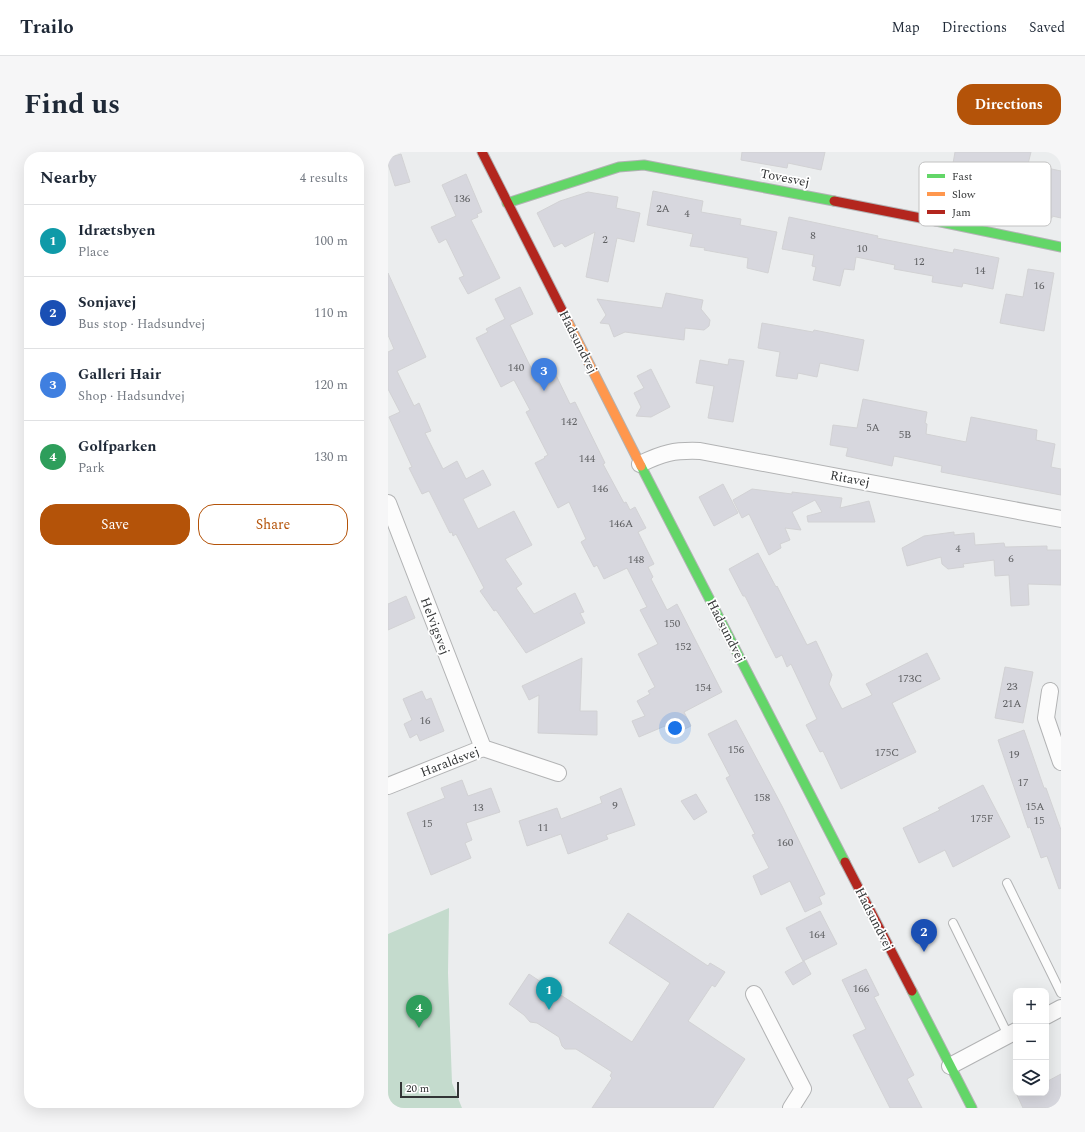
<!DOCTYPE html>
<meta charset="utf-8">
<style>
:root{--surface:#fff;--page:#f6f6f7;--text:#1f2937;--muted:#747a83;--line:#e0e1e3;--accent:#b45309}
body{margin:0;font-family:Spectral,serif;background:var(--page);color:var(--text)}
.controls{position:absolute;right:12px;bottom:12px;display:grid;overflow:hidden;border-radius:8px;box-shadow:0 4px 16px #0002}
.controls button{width:36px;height:36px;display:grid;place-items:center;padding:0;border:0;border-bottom:1px solid var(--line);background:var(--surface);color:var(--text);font:20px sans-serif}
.scale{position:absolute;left:12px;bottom:10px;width:59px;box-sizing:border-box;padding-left:4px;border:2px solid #323435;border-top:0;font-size:11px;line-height:14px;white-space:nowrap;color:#323435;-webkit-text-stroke:3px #fff;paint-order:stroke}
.you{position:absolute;left:287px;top:576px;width:14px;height:14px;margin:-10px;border:3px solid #fff;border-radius:50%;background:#1a73e8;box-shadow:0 0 0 6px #1a73e833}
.badge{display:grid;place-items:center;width:26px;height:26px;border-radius:50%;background:var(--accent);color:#fff;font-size:13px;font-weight:700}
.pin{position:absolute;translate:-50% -33px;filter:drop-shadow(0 1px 2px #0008)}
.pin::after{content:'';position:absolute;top:21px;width:14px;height:12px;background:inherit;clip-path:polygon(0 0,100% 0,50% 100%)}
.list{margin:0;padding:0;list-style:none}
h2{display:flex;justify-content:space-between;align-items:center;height:52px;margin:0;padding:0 16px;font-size:17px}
h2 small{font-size:13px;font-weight:400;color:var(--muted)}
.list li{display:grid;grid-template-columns:26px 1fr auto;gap:12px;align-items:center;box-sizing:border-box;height:72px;padding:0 16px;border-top:1px solid var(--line)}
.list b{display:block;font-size:15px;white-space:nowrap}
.list p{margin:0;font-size:13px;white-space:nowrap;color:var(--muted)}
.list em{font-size:13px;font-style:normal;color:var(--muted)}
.actions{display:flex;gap:8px;padding:12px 16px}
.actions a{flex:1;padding:9px 0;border:1px solid var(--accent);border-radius:16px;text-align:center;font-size:14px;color:var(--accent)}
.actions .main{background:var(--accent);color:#fff}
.icon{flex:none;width:22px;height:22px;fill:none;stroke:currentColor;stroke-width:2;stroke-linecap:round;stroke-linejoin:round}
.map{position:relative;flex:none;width:673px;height:956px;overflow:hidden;border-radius:16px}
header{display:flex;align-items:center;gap:24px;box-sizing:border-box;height:56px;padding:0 20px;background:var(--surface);border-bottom:1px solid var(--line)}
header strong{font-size:19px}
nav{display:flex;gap:22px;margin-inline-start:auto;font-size:14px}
.intro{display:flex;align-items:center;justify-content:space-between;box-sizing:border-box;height:96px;padding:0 24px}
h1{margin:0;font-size:28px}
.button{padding:10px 18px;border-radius:16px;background:var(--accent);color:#fff;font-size:14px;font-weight:700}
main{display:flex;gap:24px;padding:0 24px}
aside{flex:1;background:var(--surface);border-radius:16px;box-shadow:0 4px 16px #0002}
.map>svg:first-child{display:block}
.green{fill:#c4dbcd}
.building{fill:#d7d7de;stroke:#d2d2d4}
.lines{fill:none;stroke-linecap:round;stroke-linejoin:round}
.lane-casing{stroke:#b2b3b4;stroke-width:10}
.street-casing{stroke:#b2b3b4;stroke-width:18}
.fast-casing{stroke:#b2b3b4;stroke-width:11}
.slow-casing{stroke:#b2b3b4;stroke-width:11}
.jam-casing{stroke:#b2b3b4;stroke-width:11}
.lane{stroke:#fcfcfc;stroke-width:8}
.street{stroke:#fcfcfc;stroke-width:16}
.fast{stroke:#63d668;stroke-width:9}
.slow{stroke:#ff974d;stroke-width:9}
.jam{stroke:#b3261e;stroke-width:9}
.labels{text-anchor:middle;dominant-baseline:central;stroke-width:3.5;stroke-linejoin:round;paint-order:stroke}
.number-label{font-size:11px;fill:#5f6063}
.street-label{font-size:13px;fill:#323435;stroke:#fff}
.key{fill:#fff;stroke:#c2c2c2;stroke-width:1}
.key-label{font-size:11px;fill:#323435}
</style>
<header>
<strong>Trailo</strong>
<nav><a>Map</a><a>Directions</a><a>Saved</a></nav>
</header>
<div class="intro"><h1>Find us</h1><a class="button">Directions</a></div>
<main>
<aside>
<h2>Nearby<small>4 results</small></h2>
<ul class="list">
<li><span class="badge" style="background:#0f9aa8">1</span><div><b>Idrætsbyen</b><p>Place</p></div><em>100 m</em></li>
<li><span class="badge" style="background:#1a4fb4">2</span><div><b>Sonjavej</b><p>Bus stop · Hadsundvej</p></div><em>110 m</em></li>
<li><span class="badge" style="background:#3f7fe0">3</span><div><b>Galleri Hair</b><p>Shop · Hadsundvej</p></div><em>120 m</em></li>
<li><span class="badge" style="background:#2e9e5b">4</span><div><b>Golfparken</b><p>Park</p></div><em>130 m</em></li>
</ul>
<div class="actions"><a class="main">Save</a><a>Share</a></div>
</aside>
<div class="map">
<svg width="673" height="956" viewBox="0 0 673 956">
<rect width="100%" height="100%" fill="#ebedee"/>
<path class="green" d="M61 756 60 821 64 931 74 956H0V782Z"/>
<path class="building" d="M354 0H437L433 18 400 11 399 16 353 8Z
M567 0H643L640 12 673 19V66L664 64V66L593 51 598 28 563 23Z
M13 2 22 30 7 34 0 12V6Z
M78 22 94 60 89 62 90 65 83 68 112 126 80 142 71 126 76 124 58 87 51 91 43 75 68 64 54 33Z
M265 39 315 49 313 60 353 67 352 73 389 80 380 121 359 116 360 106 316 98 317 96 302 94 305 82 259 73Z
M200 40 230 45 228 56 252 61 246 90 229 86 220 130 198 125 207 80 177 95 174 91 166 95 149 61 172 49Z
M401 65 490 84 489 86 565 101 566 97 611 106 605 137 575 131 574 135 544 130 545 124 506 117 507 113 468 105 466 118 456 117 452 134 425 128 428 115 424 114 426 103 394 97Z
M640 117 666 121 656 179 612 171 618 142 635 145Z
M0 121 38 205 9 219 26 254 31 251 43 279 37 281 55 317 69 309 78 327 95 318 103 333 75 347 90 377 126 359 144 393 117 407 134 432 128 436 146 462 187 441 196 460 192 461 197 471 138 501 108 458 106 459 92 439 96 436 68 382 65 384 64 380 62 381 41 339 34 342 21 316 24 315 1 265 12 260 0 237V200L6 197 0 183Z
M132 135 145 162 122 173 148 226 165 217 182 252 187 250 217 311 215 312 236 351 238 350 242 358 247 355 258 376 250 380 266 412 260 415 265 425 263 427 279 458 289 452 334 540 296 560 303 574 282 584 277 574 251 585 244 569 257 564 249 549 262 542 260 539 267 535 250 502 270 492 252 458 259 455 239 416 216 427 209 413 206 415 193 390 198 387 181 350 170 356 147 311 157 306 156 305 160 303 138 260 142 258 126 228 113 235 88 186 100 180 98 177 117 167 107 147Z
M278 141 315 148 313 157 322 168 321 174 316 178 297 176 296 188 237 180 226 185 221 172 212 171 218 163 209 147 274 156Z
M374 171 425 180 426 178 476 188 470 219 432 211 429 225 410 221 409 227 388 224 392 200 370 196Z
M341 207 356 209 345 270 320 266 326 234 308 231 312 208 340 213Z
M263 217 282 255 263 265 248 264 253 255 246 241 256 236 249 224Z
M475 247 539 260 537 271 539 272 538 282 578 290 583 265 649 278 648 288 667 292 663 315 673 317V343L553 320 554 314 506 304 504 314 458 304 460 296 442 293 445 273 469 276Z
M335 332 350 361 326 374 311 345Z
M364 337 404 342V340L454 346 452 356 481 349 487 370H420L419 364 434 360 427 348 404 360 413 378 397 376 402 388 392 392 393 396 381 403 361 362 354 366 345 348Z
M566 380V383L586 381 587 393 616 391 617 395 659 394V398H673V433L640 432 641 453 623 454 621 423 607 424 606 408 575 412 576 415 560 417 554 412 553 405 519 414 514 396 536 384Z
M370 401 388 435 389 434 419 493 428 489 444 523 441 532 454 557 484 543 478 532 539 501 552 527 504 551 528 600 453 637 435 599 432 600 418 573 429 567 403 512 399 515 394 503 388 506 357 444H355L341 417Z
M18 444 27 466 0 478V452Z
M194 506 192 559H209V583L150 581 151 543 141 548 134 534Z
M617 515 645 520 635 571 607 566Z
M34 539 38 548 43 546 56 579 32 589 29 582 22 586 16 572 24 568 15 547Z
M348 568 394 654 437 742 431 745 434 752 417 760 402 729 373 743 365 724 381 716 364 683 367 682 338 626 342 624 320 582Z
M636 578 656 636H658L673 678V736L671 737 659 704 653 706 642 675 640 676 610 588Z
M74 628 80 644 103 636 112 660 78 671 84 688 77 691 83 706 43 723 19 661 57 646 53 636Z
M595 633 622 685 565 715 557 698 531 711 515 676 552 658 550 656Z
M233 636 247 673 218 683 220 687 180 702 173 682 139 694 131 669 169 656 173 667 214 651 212 645Z
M308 642 319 660 306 668 293 649Z
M432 759 449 792 415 809 398 776Z
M240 761 320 814 322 811 337 820 327 835 324 833 300 869 357 907 325 956H204L224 926 222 924 224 920 188 897H177L174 894 171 885 149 871 142 870 136 863 121 852 141 822 244 890 282 831 221 791Z
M416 809 423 822 405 833 397 820Z
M478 817 491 843 486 845 526 923 519 927 534 956H502L465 883 478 877 454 828Z
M673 922V956H635L628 941H658V930Z"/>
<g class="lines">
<defs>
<path id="lane" d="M619 731 673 841
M565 771 620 883"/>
<path id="street" d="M252 312C275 301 286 298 312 299L673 367
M0 351 95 596
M662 539 658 566 673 610
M0 634 95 596 170 621
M366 842 415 937 403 956
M658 864 673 856
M562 914 628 879"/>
<path id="fast" d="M119 51 231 15 256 13 446 49
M548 69 673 95
M253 314 457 710
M524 839 584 956"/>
<path id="slow" d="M179 168 253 314"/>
<path id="jam" d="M94 0 179 168
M446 49 548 69
M457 710 524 839"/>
</defs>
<use href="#lane" class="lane-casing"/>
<use href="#street" class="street-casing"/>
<use href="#fast" class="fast-casing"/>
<use href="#slow" class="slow-casing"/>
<use href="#jam" class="jam-casing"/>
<use href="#lane" class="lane"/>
<use href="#street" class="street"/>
<use href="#fast" class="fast"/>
<use href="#slow" class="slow"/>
<use href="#jam" class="jam"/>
</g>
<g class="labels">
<g class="number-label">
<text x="74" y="46">136</text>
<text x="275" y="56">2A</text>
<text x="299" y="61">4</text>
<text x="425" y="83">8</text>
<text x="217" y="87">2</text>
<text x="474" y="96">10</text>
<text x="531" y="109">12</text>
<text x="592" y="118">14</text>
<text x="651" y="133">16</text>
<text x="128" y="215">140</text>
<text x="181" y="269">142</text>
<text x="485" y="275">5A</text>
<text x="517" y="282">5B</text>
<text x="199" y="306">144</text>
<text x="212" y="336">146</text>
<text x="233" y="371">146A</text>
<text x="570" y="396">4</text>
<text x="623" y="406">6</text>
<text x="248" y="407">148</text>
<text x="284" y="471">150</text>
<text x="295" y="494">152</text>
<text x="522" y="526">173C</text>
<text x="624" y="534">23</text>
<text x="315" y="535">154</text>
<text x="624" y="551">21A</text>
<text x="37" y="568">16</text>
<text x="348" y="597">156</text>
<text x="499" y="600">175C</text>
<text x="626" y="602">19</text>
<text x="635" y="630">17</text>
<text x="374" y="645">158</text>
<text x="227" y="653">9</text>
<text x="647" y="654">15A</text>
<text x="90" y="655">13</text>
<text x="594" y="666">175F</text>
<text x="651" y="668">15</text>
<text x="39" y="671">15</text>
<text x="155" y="675">11</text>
<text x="397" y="690">160</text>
<text x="429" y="782">164</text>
<text x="473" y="836">166</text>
</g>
<g class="street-label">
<text transform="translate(397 26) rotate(11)">Tovesvej</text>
<text transform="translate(190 190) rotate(63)">Hadsundvej</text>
<text transform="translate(462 327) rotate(11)">Ritavej</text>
<text transform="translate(47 474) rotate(69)">Helvigsvej</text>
<text transform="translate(338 479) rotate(63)">Hadsundvej</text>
<text transform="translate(62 610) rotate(-21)">Haraldsvej</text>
<text transform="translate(486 767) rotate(63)">Hadsundvej</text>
</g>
</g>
<rect x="531" y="10" width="132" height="64" rx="6" class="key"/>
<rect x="539" y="22" width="18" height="4" fill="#63d668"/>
<rect x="539" y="40" width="18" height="4" fill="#ff974d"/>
<rect x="539" y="58" width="18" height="4" fill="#b3261e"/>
<g class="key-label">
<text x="564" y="28">Fast</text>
<text x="564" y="46">Slow</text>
<text x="564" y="64">Jam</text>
</g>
</svg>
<div class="controls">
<button>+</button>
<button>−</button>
<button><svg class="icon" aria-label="layers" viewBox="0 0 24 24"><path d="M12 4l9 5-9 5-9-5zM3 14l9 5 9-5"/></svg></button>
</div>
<div class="scale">20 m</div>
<div class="you"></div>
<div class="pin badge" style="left:161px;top:858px;background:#0f9aa8">1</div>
<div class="pin badge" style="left:536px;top:800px;background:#1a4fb4">2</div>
<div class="pin badge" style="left:156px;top:239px;background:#3f7fe0">3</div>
<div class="pin badge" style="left:31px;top:876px;background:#2e9e5b">4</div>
</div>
</main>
